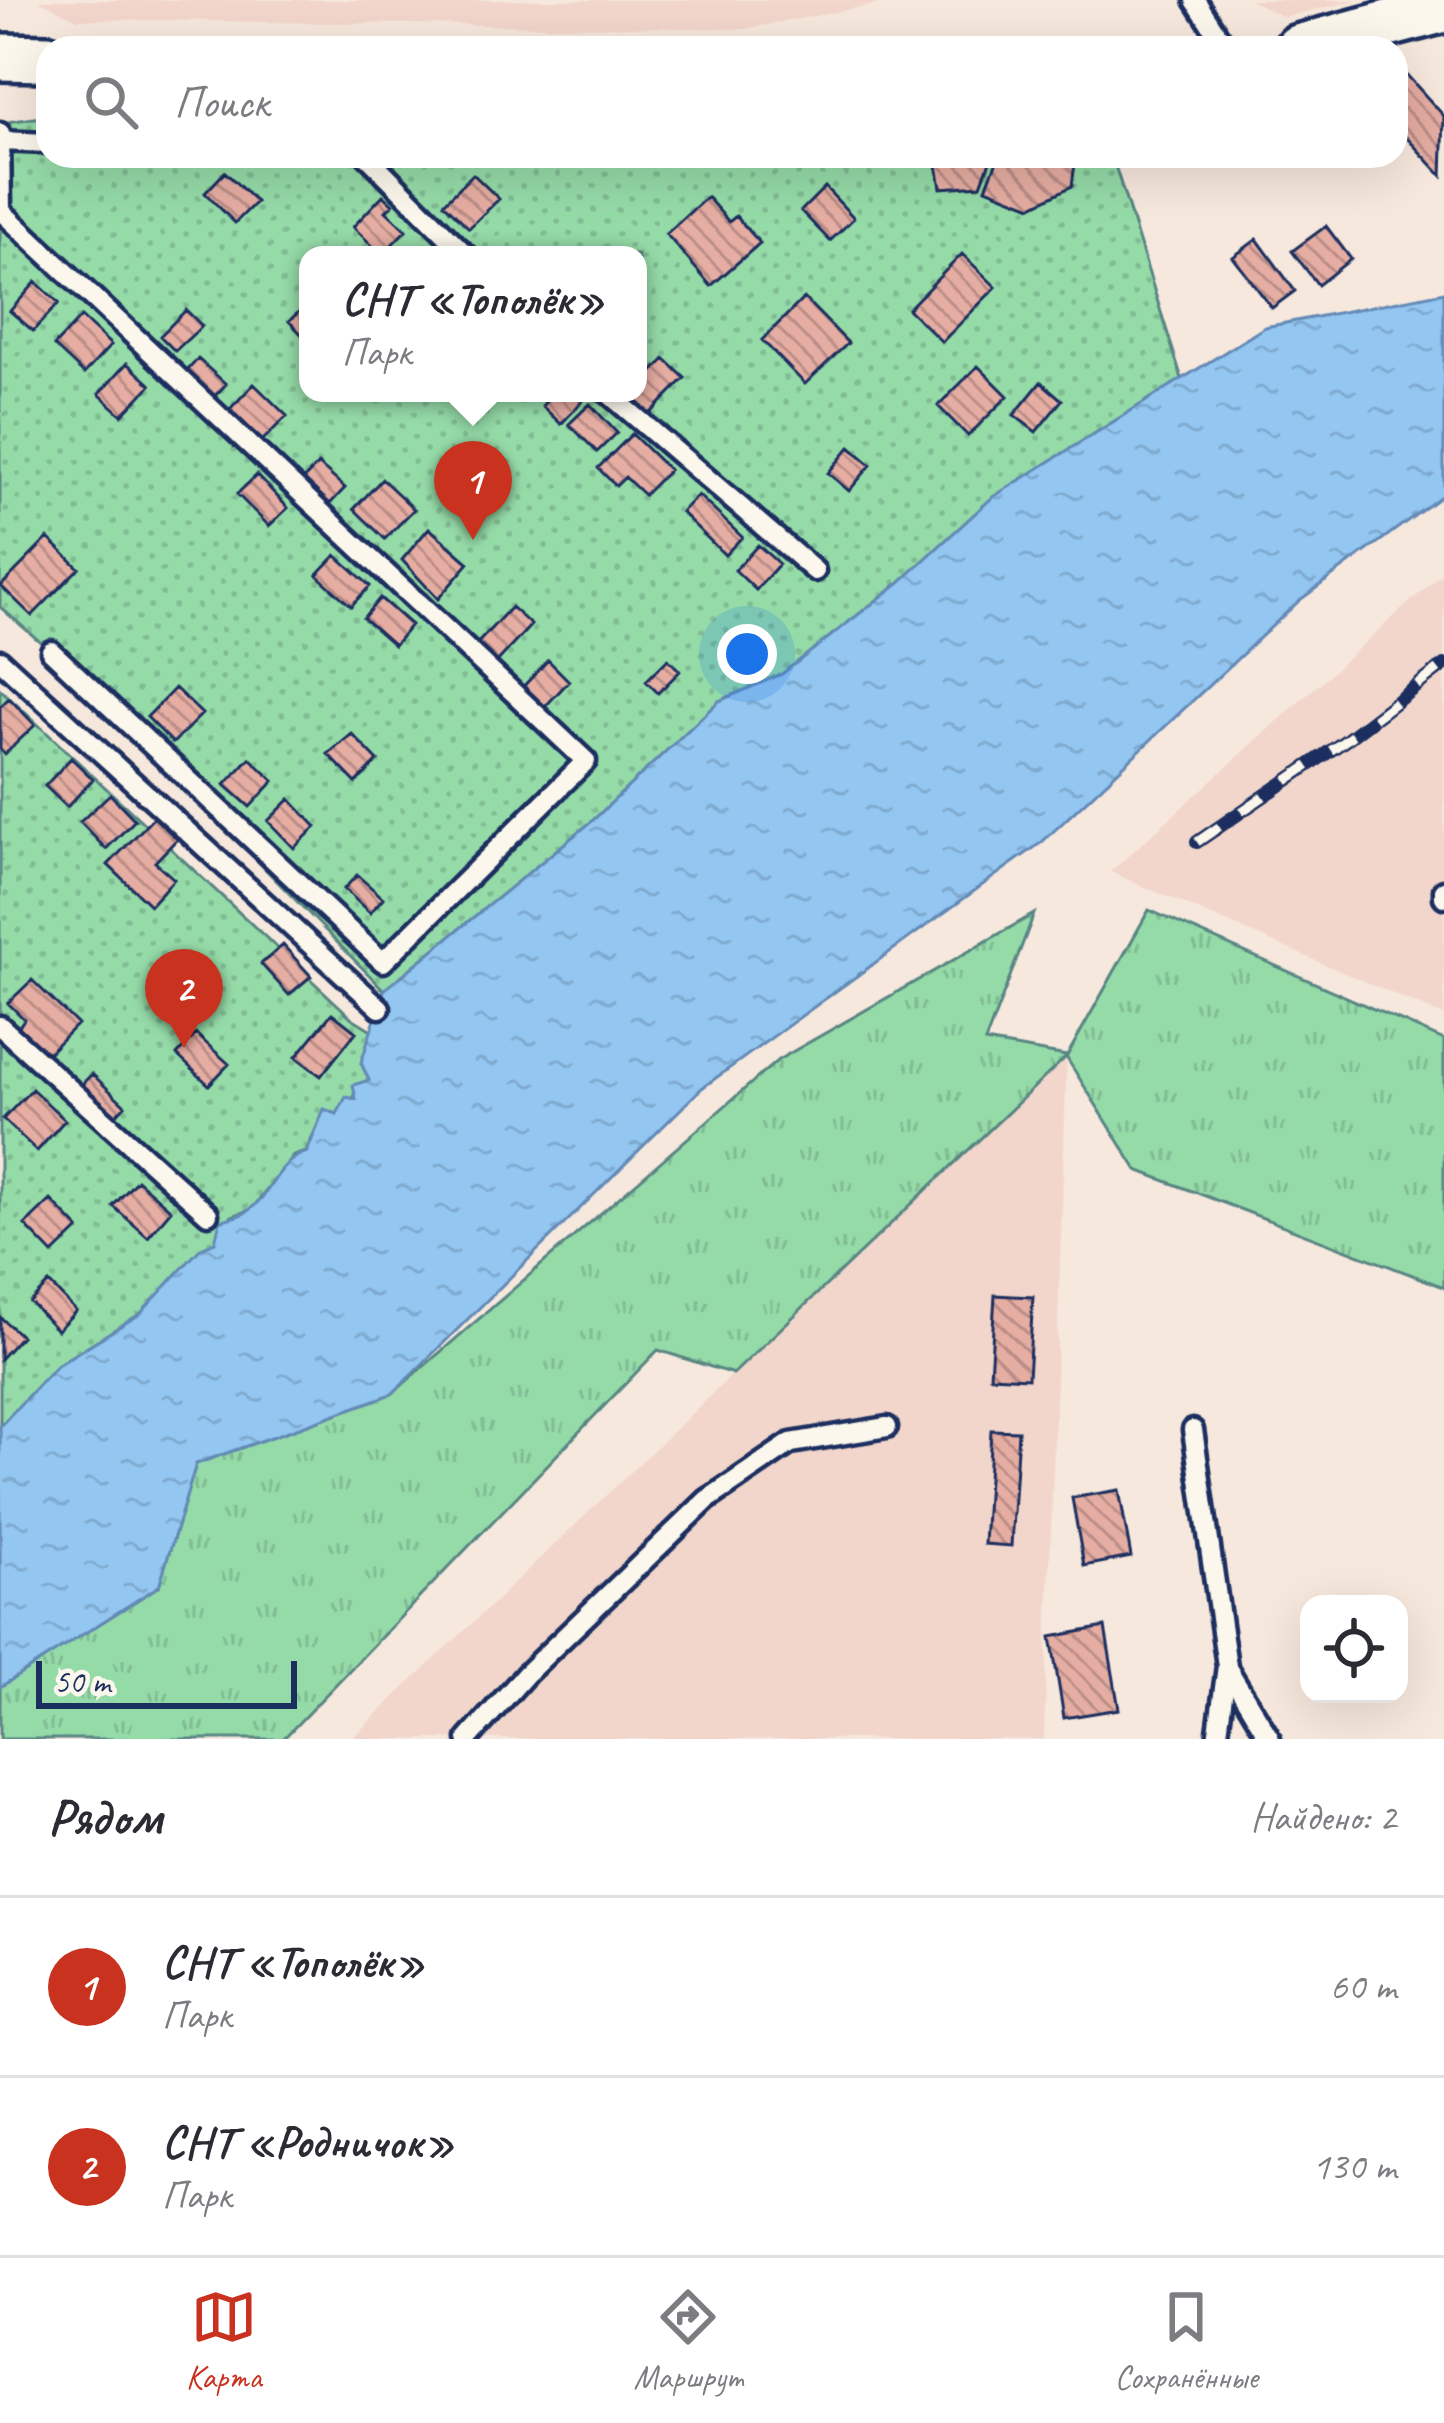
<!DOCTYPE html>
<html lang="ru">
<meta charset="utf-8">
<style>
:root{--surface:#fff;--page:#f2f2f3;--text:#2b2b33;--muted:#7c7c81;--line:#e1e1e2;--accent:#c8321e}
body{margin:0;font-family:Caveat,sans-serif;background:var(--page);color:var(--text)}
.controls{position:absolute;right:36px;bottom:36px;display:grid;overflow:hidden;border-radius:24px;box-shadow:0 12px 48px #0002}
.controls button{width:108px;height:108px;display:grid;place-items:center;padding:0;border:0;border-bottom:3px solid var(--line);background:var(--surface);color:var(--text);font:60px sans-serif}
.scale{position:absolute;left:36px;bottom:30px;width:261px;box-sizing:border-box;padding-left:12px;border:6px solid #1b2f5e;border-top:0;font-size:33px;line-height:42px;white-space:nowrap;color:#1b2f5e;-webkit-text-stroke:9px #fbf7ec;paint-order:stroke}
.you{position:absolute;left:747px;top:654px;width:42px;height:42px;margin:-30px;border:9px solid #fff;border-radius:50%;background:#1a73e8;box-shadow:0 0 0 18px #1a73e833}
.badge{display:grid;place-items:center;width:78px;height:78px;border-radius:50%;background:var(--accent);color:#fff;font-size:39px;font-weight:700}
.pin{position:absolute;translate:-50% -99px;filter:drop-shadow(0 3px 6px #0008)}
.pin::after{content:'';position:absolute;top:63px;width:42px;height:36px;background:inherit;clip-path:polygon(0 0,100% 0,50% 100%)}
.popup{position:absolute;left:299px;top:246px;width:348px;height:156px;box-sizing:border-box;display:grid;place-content:center;border-radius:24px;background:var(--surface);filter:drop-shadow(0 3px 9px #0005);font-size:39px;white-space:nowrap;color:var(--muted)}
.popup b{font-size:45px;color:var(--text)}
.popup::after{content:'';position:absolute;left:50%;top:100%;margin-left:-24px;border:24px solid transparent;border-top-color:var(--surface)}
.list{margin:0;padding:0;list-style:none}
h2{display:flex;justify-content:space-between;align-items:center;height:156px;margin:0;padding:0 48px;font-size:51px}
h2 small{font-size:39px;font-weight:400;color:var(--muted)}
.list li{display:grid;grid-template-columns:78px 1fr auto;gap:36px;align-items:center;box-sizing:border-box;height:180px;padding:0 48px;border-top:3px solid var(--line)}
.list b{display:block;font-size:45px;white-space:nowrap}
.list p{margin:0;font-size:39px;white-space:nowrap;color:var(--muted)}
.list em{font-size:39px;font-style:normal;color:var(--muted)}
.icon{flex:none;width:66px;height:66px;fill:none;stroke:currentColor;stroke-width:2;stroke-linecap:round;stroke-linejoin:round}
.map{position:relative;flex:none;width:1444px;height:1739px;overflow:hidden}
.search{position:absolute;background:var(--surface);box-shadow:0 12px 48px #0002;left:36px;right:36px;top:36px;height:132px;display:flex;align-items:center;gap:30px;box-sizing:border-box;padding:0 42px;border-radius:36px;color:var(--muted);font-size:45px}
.sheet{height:516px;background:var(--surface)}
nav{display:flex;justify-content:space-around;align-items:center;box-sizing:border-box;height:168px;border-top:3px solid var(--line);background:var(--surface);font-size:33px;color:var(--muted)}
nav a{display:grid;justify-items:center;gap:6px}
nav .on{color:var(--accent)}
.map>svg:first-child{display:block}
.built{fill:#f2d6cb}
.grass{fill:url(#grass-tufts);stroke:#588583;stroke-width:3}
.park{fill:url(#park-dots);stroke:#588583;stroke-width:3;fill-rule:evenodd}
.water{fill:url(#water-ripples);stroke:#638ab6;stroke-width:3}
.building{fill:url(#building-back-hatch);stroke:#1b2f5e;stroke-width:3}
.lines{fill:none;stroke-linecap:round;stroke-linejoin:round}
.service-casing{stroke:#1b2f5e;stroke-width:27}
.tertiary-casing{stroke:#1b2f5e;stroke-width:54}
.service{stroke:#fbf7ec;stroke-width:18}
.tertiary{stroke:#fbf7ec;stroke-width:45}
.rail-casing{stroke:#1b2f5e;stroke-width:14}
.rail{stroke:#fbf7ec;stroke-width:9;stroke-dasharray:27;stroke-linecap:butt}
</style>
<div class="map">
<svg width="1444" height="1739" viewBox="0 0 1444 1739">
<defs>
<pattern id="grass-tufts" width="24" height="20" patternUnits="userSpaceOnUse" patternTransform="scale(3)"><rect width="24" height="20" fill="#95dba8"/><path d="M3 7l-1-3M5 7V3M7 7l1-3M15 17l-1-3M17 17v-4M19 17l1-3" fill="none" stroke="#80bc93"/></pattern>
<pattern id="park-dots" width="8" height="8" patternUnits="userSpaceOnUse" patternTransform="scale(3)"><rect width="8" height="8" fill="#95dba8"/><path d="M2 2h.1M6 6h.1" fill="none" stroke="#80bc93" stroke-width="1.8" stroke-linecap="round"/></pattern>
<pattern id="water-ripples" width="26" height="14" patternUnits="userSpaceOnUse" patternTransform="scale(3)"><rect width="26" height="14" fill="#93c6f0"/><path d="M2 4q2-2 4 0t4 0M15 11q2-2 4 0t4 0" fill="none" stroke="#7eaad0"/></pattern>
<pattern id="building-back-hatch" width="6" height="6" patternUnits="userSpaceOnUse" patternTransform="scale(3)"><rect width="6" height="6" fill="#e6ada2"/><path d="M-1 5l2 2M0 0l6 6M5-1l2 2" fill="none" stroke="#ba8d87"/></pattern>
</defs>
<rect width="100%" height="100%" fill="#f7e8dd"/>
<filter id="ink" filterUnits="userSpaceOnUse"><feTurbulence type="fractalNoise" baseFrequency=".00833" numOctaves="2"/><feDisplacementMap in="SourceGraphic" scale="24" xChannelSelector="R" yChannelSelector="G"/><feConvolveMatrix kernelMatrix="1 2 1 2 8 2 1 2 1" color-interpolation-filters="sRGB"/></filter>
<g filter="url(#ink)">
<path class="built" d="M38 0H901L744 29 77 19Z
M1249 0H1357L1284 17Z
M1444 572V1016L1110 872 1440 575Z
M1067 1057 1044 1739H351L733 1374Z"/>
<path class="grass" d="M1149 910 1444 1040V1287L1137 1170 1066 1057 733 1374 658 1350 283 1739H0V1687L159 1586 196 1464 392 1394 778 1060 1034 914 985 1042 1067 1056Z"/>
<path class="park" d="M48 116V156H1112L1182 379 993 497 899 583 782 674 719 701 591 822 384 990 51 651 0 607V123ZM308 255H638V393H308Z
M0 689 352 1018 375 1032 361 1063 370 1081 337 1114 324 1110 306 1152 293 1156 252 1209 232 1216 215 1242 140 1314 57 1365 0 1426Z"/>
<path class="water" d="M1444 292V494L1300 600 1042 842 702 1088 392 1394 196 1464 159 1586 0 1687V1426L57 1365 140 1314 201 1248 215 1242 220 1221C230 1217 241 1217 249 1210 273 1193 276 1162 307 1152L324 1109 337 1114 346 1097 356 1099 353 1085 369 1080 361 1063 384 990 591 822 719 701 782 674 899 583 993 497 1265 327Z"/>
<path class="building" d="M1404 72 1444 116 1442 176 1396 126V80Z
M922 156H992L981 185 941 188 937 165Z
M999 156H1076L1072 186 1032 206 986 188Z
M225 172 256 202 235 223 205 193Z
M473 174 499 199 469 228 444 203Z
M825 187 854 218 830 241 801 211Z
M383 195 393 204 386 211 406 230 382 255 353 227Z
M707 197 729 222 736 216 760 243 711 286 666 234Z
M1326 226 1351 259 1318 285 1292 251Z
M1257 239 1295 291 1272 308 1233 257Z
M962 254 996 287 942 342 908 309Z
M36 282 59 303 33 331 10 311Z
M804 298 848 343 805 384 762 340Z
M306 305 308 307V341L289 321Z
M186 310 202 326 175 351 160 336Z
M81 317 111 345 84 374 54 346Z
M198 359 226 384 211 400 184 374Z
M665 359 685 378 649 415 630 396Z
M127 363 151 385 122 415 99 394Z
M978 366 1008 396 968 436 938 406Z
M1041 382 1062 400 1036 432 1014 415Z
M254 384 287 416 262 441 230 409Z
M554 393H590L561 424 542 406Z
M590 404 617 433 597 452 569 424Z
M632 434 669 470 644 495 625 477 616 486 598 468Z
M850 447 871 465 849 491 828 473Z
M460 453 483 475 461 496 439 474Z
M318 464 345 488 330 504 303 480Z
M257 475 288 508 269 526 237 494Z
M382 479 414 509 385 539 354 509Z
M698 495 742 537 725 555 681 512Z
M429 528 469 563 438 599 402 560Z
M48 538 79 568 32 616 1 586Z
M758 545 779 564 756 590 735 570Z
M336 555 370 586 351 606 317 575Z
M380 598 411 625 394 645 363 618Z
M511 607 531 625 496 663 476 645Z
M668 659 680 671 658 693 646 681Z
M548 660 569 681 542 710 520 690Z
M175 688 202 714 173 743 147 717Z
M9 698 35 725 5 754 0 749V707Z
M352 734 378 761 356 783 328 754Z
M71 758 93 779 67 807 45 786Z
M250 758 274 781 250 807 225 785Z
M110 794 135 820 106 849 80 822Z
M290 799 316 827 294 848 268 821Z
M154 817 177 839 155 862 174 879 150 905 108 865Z
M357 875 383 898 370 913 344 889Z
M283 945 311 976 289 995 261 964Z
M32 980 77 1024 44 1057 17 1030 24 1019 8 1003Z
M332 1013 356 1032 321 1076 296 1057Z
M196 1034 229 1064 209 1085 177 1055Z
M92 1074 125 1105 109 1122 76 1090Z
M32 1089 65 1120 37 1151 3 1119Z
M137 1180 171 1210 148 1237 113 1206Z
M51 1200 79 1229 53 1254 25 1225Z
M49 1283 76 1311 57 1330 30 1302Z
M995 1295 1033 1297 1028 1378 990 1376Z
M0 1317 21 1336 0 1359Z
M991 1430 1018 1431 1011 1546 984 1544Z
M1119 1490 1131 1557 1084 1566 1072 1498Z
M1105 1627 1119 1709 1064 1718 1051 1637Z"/>
<g class="lines">
<defs>
<path id="service" d="M1195 0 1226 48
M0 133 1 211 586 761 383 962 51 651
M0 141 48 143
M367 156 466 255
M608 393 815 571
M0 660 380 1008
M1444 890V897
M0 1026 208 1214
M1193 1430 1227 1666 1217 1739
M1229 1671 1270 1739
M468 1739 526 1674 707 1500 791 1443 887 1427"/>
<path id="tertiary" d="M1298 48 1444 9
M0 57 48 58"/>
</defs>
<use href="#service" class="service-casing"/>
<use href="#tertiary" class="tertiary-casing"/>
<use href="#service" class="service"/>
<use href="#tertiary" class="tertiary"/>
<defs>
<path id="rail" d="M1197 842 1346 740 1444 665"/>
</defs>
<use href="#rail" class="rail-casing"/>
<use href="#rail" class="rail"/>
</g>
</g>
</svg>
<div class="controls">
<button><svg class="icon" aria-label="locate" viewBox="0 0 24 24"><circle cx="12" cy="12" r="6"/><path d="M12 2v4M12 18v4M2 12h4M18 12h4"/></svg></button>
</div>
<div class="scale">50 m</div>
<div class="you"></div>
<div class="pin badge" style="left:473px;top:540px">1</div>
<div class="popup"><b>СНТ «Тополёк»</b>Парк</div>
<div class="pin badge" style="left:184px;top:1048px">2</div>
<div class="search"><svg class="icon" aria-label="search" viewBox="0 0 24 24"><circle cx="10" cy="10" r="6"/><path d="M15 15l6 6"/></svg>Поиск</div>
</div>
<section class="sheet">
<h2>Рядом<small>Найдено: 2</small></h2>
<ul class="list">
<li><span class="badge">1</span><div><b>СНТ «Тополёк»</b><p>Парк</p></div><em>60 m</em></li>
<li><span class="badge">2</span><div><b>СНТ «Родничок»</b><p>Парк</p></div><em>130 m</em></li>
</ul>
</section>
<nav>
<a class="on"><svg class="icon" aria-label="map" viewBox="0 0 24 24"><path d="M3 6l6-2 6 2 6-2v14l-6 2-6-2-6 2zM9 4v14M15 6v14"/></svg>Карта</a>
<a><svg class="icon" aria-label="directions" viewBox="0 0 24 24"><path d="M12 3l9 9-9 9-9-9zM9 14v-3h6M13 9l2 2-2 2"/></svg>Маршрут</a>
<a><svg class="icon" aria-label="saved" viewBox="0 0 24 24"><path d="M7 4h10v16l-5-4-5 4z"/></svg>Сохранённые</a>
</nav>
